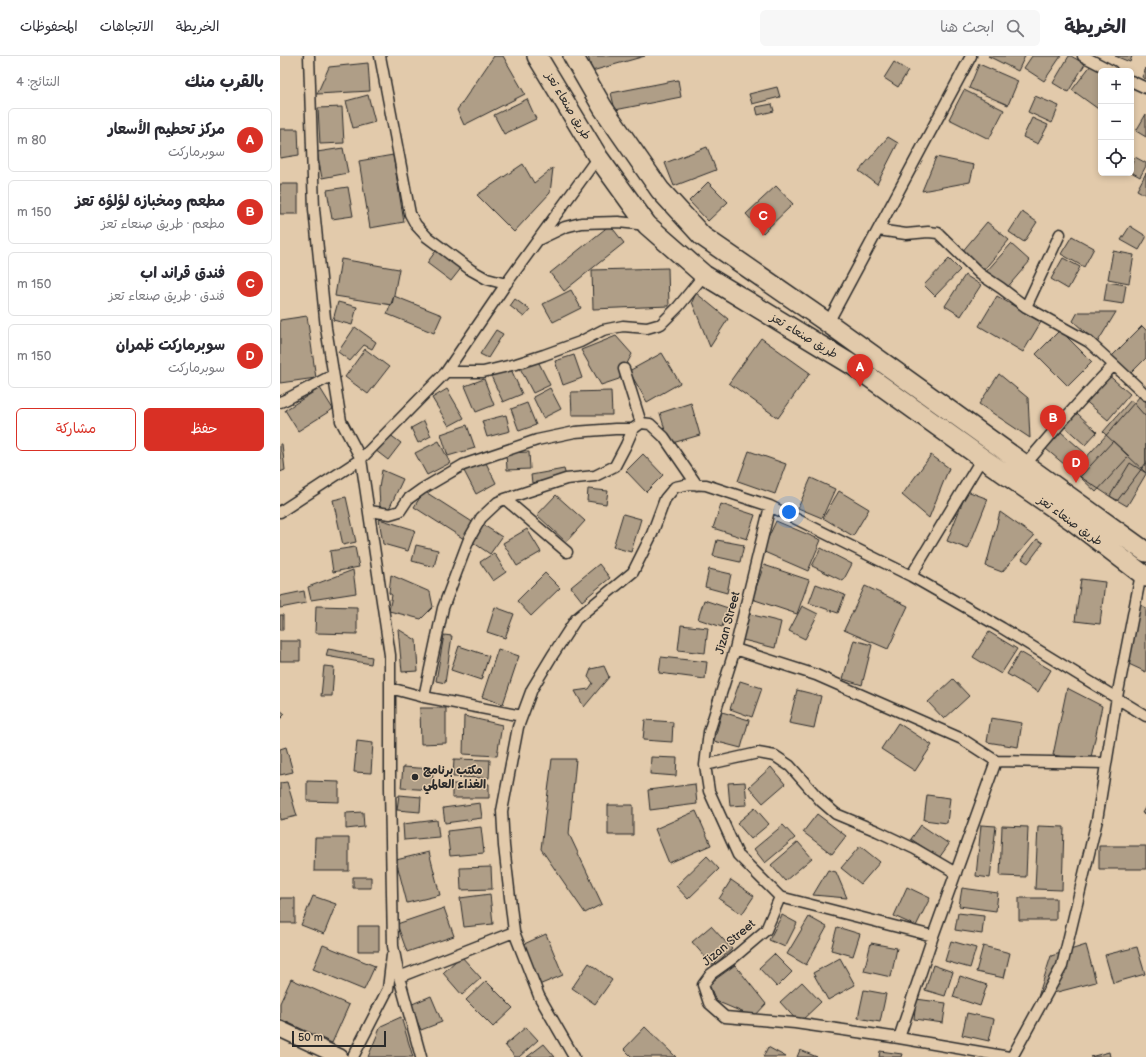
<!DOCTYPE html>
<html lang="ar">
<meta charset="utf-8">
<style>
:root{--surface:#fff;--page:#f7f7f7;--text:#2b2b33;--muted:#7c7c81;--line:#e1e1e2;--accent:#d93025}
body{margin:0;font-family:"Balsamiq Sans","Playpen Sans Arabic",sans-serif;background:var(--page);color:var(--text);direction:rtl}
.controls{position:absolute;right:12px;top:12px;display:grid;overflow:hidden;border-radius:6px;box-shadow:0 2px 6px #0003}
.controls button{width:36px;height:36px;display:grid;place-items:center;padding:0;border:0;border-bottom:1px solid var(--line);background:var(--surface);color:var(--text);font:20px sans-serif}
.scale{position:absolute;left:12px;bottom:10px;width:94px;box-sizing:border-box;padding-left:4px;border:2px solid #2b2b2b;border-top:0;font-size:11px;line-height:14px;white-space:nowrap;color:#2b2b2b;-webkit-text-stroke:3px #e2caab;paint-order:stroke}
.you{position:absolute;left:509px;top:456px;width:14px;height:14px;margin:-10px;border:3px solid #fff;border-radius:50%;background:#1a73e8;box-shadow:0 0 0 6px #1a73e833}
.badge{display:grid;place-items:center;width:26px;height:26px;border-radius:50%;background:var(--accent);color:#fff;font-size:13px;font-weight:700}
.pin{position:absolute;translate:-50% -33px;filter:drop-shadow(0 1px 2px #0008)}
.pin::after{content:'';position:absolute;top:21px;width:14px;height:12px;background:inherit;clip-path:polygon(0 0,100% 0,50% 100%)}
.list{margin:0;padding:0;list-style:none}
h2{display:flex;justify-content:space-between;align-items:center;height:52px;margin:0;padding:0 16px;font-size:17px}
h2 small{font-size:13px;font-weight:400;color:var(--muted)}
.list li{display:grid;grid-template-columns:26px 1fr auto;gap:12px;align-items:center;box-sizing:border-box;height:64px;margin:0 8px 8px;padding:0 8px;border:1px solid var(--line);border-radius:6px}
.list b{display:block;font-size:15px;white-space:nowrap}
.list p{margin:0;font-size:13px;white-space:nowrap;color:var(--muted)}
.list em{font-size:13px;font-style:normal;color:var(--muted)}
.actions{display:flex;gap:8px;padding:12px 16px}
.actions a{flex:1;padding:9px 0;border:1px solid var(--accent);border-radius:6px;text-align:center;font-size:14px;color:var(--accent)}
.actions .main{background:var(--accent);color:#fff}
.icon{flex:none;width:22px;height:22px;fill:none;stroke:currentColor;stroke-width:2;stroke-linecap:round;stroke-linejoin:round}
.map{position:relative;flex:none;width:866px;height:1001px;overflow:hidden;direction:ltr}
header{display:flex;align-items:center;gap:24px;box-sizing:border-box;height:56px;padding:0 20px;background:var(--surface);border-bottom:1px solid var(--line)}
header strong{font-size:19px}
nav{display:flex;gap:22px;margin-inline-start:auto;font-size:14px}
.search{width:280px;height:36px;background:var(--page);display:flex;align-items:center;gap:10px;box-sizing:border-box;padding:0 14px;border-radius:6px;color:var(--muted);font-size:15px}
main{display:flex}
aside{flex:1;background:var(--surface)}
.map>svg:first-child{display:block}
.building{fill:#af9e87;stroke:#2b2b2b}
.lines{fill:none;stroke-linecap:round;stroke-linejoin:round}
.street-casing{stroke:#2b2b2b;stroke-width:13}
.secondary-casing{stroke:#2b2b2b;stroke-width:18}
.highway-casing{stroke:#2b2b2b;stroke-width:22}
.street{stroke:#e2caab;stroke-width:10}
.secondary{stroke:#e2caab;stroke-width:15}
.highway{stroke:#e2caab;stroke-width:19}
.poi-dot{fill:#2b2b2b;stroke:#e2caab;stroke-width:1.5}
.labels{text-anchor:middle;dominant-baseline:central;stroke-width:3;stroke-linejoin:round;paint-order:stroke}
.street-label{font-size:12px;fill:#2b2b2b;stroke:#e2caab}
.poi-label{font-size:12px;font-weight:bold;fill:#2b2b2b;stroke:#e2caab;text-anchor:start}
</style>
<header>
<strong>الخريطة</strong>
<div class="search"><svg class="icon" aria-label="search" viewBox="0 0 24 24"><circle cx="10" cy="10" r="6"/><path d="M15 15l6 6"/></svg>ابحث هنا</div>
<nav><a>الخريطة</a><a>الاتجاهات</a><a>المحفوظات</a></nav>
</header>
<main>
<div class="map">
<svg width="866" height="1001" viewBox="0 0 866 1001">
<rect width="100%" height="100%" fill="#e2caab"/>
<filter id="ink" filterUnits="userSpaceOnUse"><feTurbulence type="fractalNoise" baseFrequency=".025" numOctaves="2"/><feDisplacementMap in="SourceGraphic" scale="8" xChannelSelector="R" yChannelSelector="G"/><feConvolveMatrix kernelMatrix="1 2 1 2 8 2 1 2 1" color-interpolation-filters="sRGB"/></filter>
<g filter="url(#ink)">
<path class="building" d="M214 0H223L245 38 184 69 177 54Z
M308 0H365L312 15Z
M708 0H745L738 15Z
M752 0H781L764 25 744 12Z
M789 0H791L805 8 788 36 773 27Z
M835 0H852L850 6Z
M614 6 628 15 618 31 604 22Z
M88 7 90 35 37 38 49 11Z
M699 8 738 25 728 49 689 32Z
M811 9 821 16V55L792 34Z
M866 12V23L862 21Z
M398 24 401 41 335 54 331 37Z
M497 31 500 41 472 48 469 38Z
M684 34 724 54 709 83 669 63Z
M88 39 95 66 73 72 66 45Z
M755 40 779 50 772 67 748 56Z
M247 43 256 63 224 78 214 59Z
M492 48 494 55 478 59 476 51Z
M62 51 64 87 40 88 38 52Z
M866 58V81L856 75Z
M752 62 768 69 758 88 743 81Z
M0 73H18L19 99 0 102Z
M608 81 618 87 597 128 579 115Z
M427 91 436 114 394 130 385 107Z
M63 92 68 117 42 122 37 96Z
M113 99 124 166 90 172 79 105Z
M656 101 694 109 690 126 642 135Z
M855 101 866 107V110L860 121 851 116V110Z
M243 108 254 127 273 112 270 137 234 176 197 139Z
M866 117V139L857 134Z
M428 126 448 146 428 165 409 145Z
M0 128H18V158H0Z
M496 130 513 148 483 177 466 158Z
M68 131 73 160 52 163 47 134Z
M742 156 757 166 744 186 729 176Z
M707 166 729 184 703 215 681 197Z
M330 169 344 187 284 235 270 217Z
M850 170 866 180V182L859 194 841 184Z
M792 180 814 192 804 211 781 198Z
M731 188 750 205 725 234 705 217Z
M158 192 182 211 171 225 147 207Z
M833 195 854 199 849 227 828 223Z
M783 202 800 211 788 233 771 223Z
M61 203 119 213 112 249 55 240Z
M669 203 680 214 655 240 644 229Z
M388 212 389 250 313 253 312 214Z
M685 219 701 229 681 260 665 250Z
M827 226 846 229 843 248 824 245Z
M291 234 301 252 273 266 263 248Z
M416 237 448 263 430 291 412 246Z
M114 240 162 259 154 277 107 258Z
M717 240 761 266 743 296 699 270Z
M235 243 250 254 244 261 230 250Z
M58 246 77 251 72 269 53 264Z
M798 256H836L817 287 793 265Z
M27 260 36 322 0 327V264Z
M862 270 866 274V302L847 321 829 303Z
M75 271 96 286 92 293 84 289 70 305 58 296Z
M216 274 223 278 208 302 200 298Z
M780 274 812 306 788 330 756 298Z
M336 280 352 298 339 323 321 329 301 294Z
M481 282 530 317 498 362 449 327Z
M85 293 109 311 88 338 65 321Z
M382 297 400 327 367 346 349 315Z
M294 299 302 322 283 329 275 305Z
M257 303 270 329 253 337 240 312Z
M230 311 242 338 223 346 211 320Z
M826 317 850 338 828 364 803 343Z
M719 318 748 342 750 382 699 348Z
M204 323 214 349 196 356 185 330Z
M40 332 53 353 18 375 5 354Z
M270 332 281 353 263 362 253 341Z
M167 333 184 362 169 370 152 342Z
M331 335 332 359H292L291 336Z
M860 340 866 346V407L837 445 793 416 830 375Z
M851 344 866 361V417L823 376Z
M247 347 256 369 239 375 231 353Z
M411 347 420 379 389 388 380 357Z
M797 357 817 376 805 389 784 370Z
M226 359 230 375 207 381 202 365Z
M144 365 151 380 138 387 131 372Z
M187 369 195 392 168 400 161 378Z
M781 376 805 397 791 414 766 393Z
M109 378 121 387 108 404 95 394Z
M159 385 170 407 147 419 135 397Z
M833 385 849 400 816 436 800 421Z
M0 388H2L5 414 0 416Z
M469 395 506 408 495 438 458 425Z
M249 396 250 413 227 414 226 397Z
M363 398 383 419 366 436 346 415Z
M651 399 669 412 649 462 622 439Z
M205 405 216 427 196 438 184 415Z
M850 407 866 417V418L847 450 830 440Z
M284 413 286 420 252 427 251 419Z
M102 414 123 423 108 455 100 451 99 432Z
M531 422 555 433 542 462 518 452Z
M308 433 328 435 326 448 307 445Z
M144 435 194 467 184 483 134 451Z
M559 435 589 453 573 480 543 462Z
M687 435 708 443 688 493 667 485Z
M276 439 305 465 286 486 257 459Z
M66 441 76 486 63 489 53 444Z
M441 448 475 459 467 483 433 472Z
M720 456 754 480 722 516 706 510Z
M343 458 361 463 351 496 333 491Z
M99 463 135 474 128 495 103 488Z
M496 465 541 484 528 515 482 495Z
M202 468 222 481 210 498 191 485Z
M247 473 261 496 237 510 223 487Z
M757 483 763 487 748 507 742 503Z
M437 484 464 489 460 506 433 500Z
M136 489 158 494 154 511 132 505Z
M75 491 79 511 53 516 50 495Z
M541 492 572 508 563 525 532 510Z
M214 497 226 516 213 525 200 506Z
M319 508 330 522 302 545 291 531Z
M484 509 529 524 517 558 472 543Z
M429 513 451 518 447 537 425 531Z
M73 514 76 537 31 544 28 531Z
M265 517 280 532 251 560 237 545Z
M111 519 150 536 153 551 141 563 109 555 112 539 109 537Z
M801 523 825 526 820 568 795 565Z
M536 528 565 539 558 557 529 547Z
M585 530 628 550 608 593 564 574Z
M24 535 26 547 0 552V540Z
M424 544 448 552 442 571 418 563Z
M860 548 866 552V616L838 603Z
M36 550 77 551V578L35 577Z
M522 550 538 558 525 583 509 575Z
M215 551 234 558 225 582 207 576Z
M465 557 501 566 495 592 459 583Z
M0 559H3V574H0Z
M401 569 428 572 425 597 398 594Z
M118 573 136 584 138 615 122 616Z
M709 576 737 593 721 618 693 601Z
M164 579 172 580 165 627 156 625Z
M574 584 592 589 582 629 563 623Z
M0 585H20V605H0Z
M179 590 209 600 201 624 171 614Z
M48 593 92 601 91 608 46 600Z
M218 593 239 600 223 648 202 641Z
M740 596 771 614 758 636 727 618Z
M381 601 427 606 425 623 379 617Z
M44 610 54 611 52 640H41Z
M324 610 329 621 304 651 295 635 309 633 313 627 308 621 311 613Z
M673 623 689 640 664 663 648 646Z
M460 625 482 632 472 661 450 653Z
M787 632 822 650 810 706 773 699Z
M517 634 541 640 534 672 509 667Z
M140 652H166V687L141 688Z
M0 654 5 658 0 663Z
M442 656 469 664 461 692 434 685Z
M184 660 222 669 217 700 183 698Z
M711 662 742 667 738 691 707 686Z
M365 664 393 666 392 686 363 684Z
M618 667 652 689 635 715 601 693Z
M77 685 93 687 91 717 74 716Z
M6 691 13 716 0 719V693Z
M371 701 397 702 396 720 370 718Z
M174 703 210 704 209 722 173 721Z
M272 703H296L289 778 322 848 305 857 261 793Z
M123 711 153 713 152 734 121 732Z
M491 711 505 728 483 747 469 731Z
M27 725 59 726V746L27 745Z
M7 726 17 760 0 764V727Z
M465 726 467 749 450 750 448 727Z
M172 728H209V742H172Z
M415 728 417 748 370 754 368 734Z
M119 739 141 741 140 756 117 754Z
M647 739 670 742 667 767 644 764Z
M200 747 202 762 165 767 163 752Z
M328 749H353V779H328Z
M866 750V758L862 757Z
M475 752 489 768 471 783 457 767Z
M416 755 431 789 389 807 375 773Z
M83 756 84 771 66 773V757Z
M537 758 566 780 552 798 523 776Z
M157 764 159 781 124 784 123 768Z
M503 769 515 782 485 807 474 793Z
M641 769 669 788 659 802 631 783Z
M701 769 716 770 710 822 696 820Z
M722 770 748 771 746 821 720 820Z
M758 770 784 771 782 834 755 833Z
M201 771 204 797 170 800 167 775Z
M35 782H69V815H34Z
M518 786 532 802 505 825 491 809Z
M580 790 600 806 581 828 561 812Z
M819 790H866V813H819Z
M149 796 160 839 127 847 116 804Z
M427 800 439 813 408 843 396 830Z
M211 811 212 833 181 834 180 812Z
M548 814 556 816 567 842 533 839Z
M73 821H91V832H73Z
M451 824 474 840 462 858 439 843Z
M627 831 650 842 636 870 614 860Z
M682 832 718 837 716 855 679 850Z
M210 838 213 868 184 871 180 842Z
M33 840 56 848 44 878 21 869Z
M0 842H15V867H0Z
M739 842H776V864H739Z
M164 852 174 880 127 896 117 868Z
M678 857 704 860 702 878 675 874Z
M502 859 517 867 505 891 489 884Z
M529 861 547 871 526 909 507 898Z
M78 870H99V895H78Z
M431 870 452 893 433 910 412 886Z
M557 871 580 878 573 900 551 894Z
M266 878 283 919 259 929 242 889Z
M671 885 696 892 690 912 665 905Z
M591 887 617 892 611 921 584 915Z
M43 889 95 910 84 934 33 913Z
M806 889 816 926 758 941 771 900Z
M703 890 730 897 724 922 696 916Z
M857 891 865 918 833 927 825 899Z
M494 898 512 916 497 931 479 912Z
M181 900 201 922 182 939 163 917Z
M560 902 575 929 548 944 533 917Z
M309 907 332 924 315 948 292 932Z
M455 909 486 948 474 961 436 945 429 928Z
M653 909 673 916 665 940 645 934Z
M680 920 707 929 700 950 673 941Z
M11 923 69 949 52 987 0 963V947Z
M206 925 233 952 213 971 186 944Z
M522 926 541 946 519 967 500 946Z
M584 934 606 938 600 966 578 962Z
M151 940 162 966 141 974 130 949Z
M636 943 666 947 663 967 634 963Z
M687 957 714 963 709 985 682 979Z
M121 961 133 1001H88L101 970Z
M246 971 258 984 239 1001H235L225 989Z
M365 971 396 1001H352L344 993Z
M264 988 275 1001H247Z
M488 991 506 1001H483Z
M520 994 537 1001H517Z
M600 995 622 998 621 1001H599Z
M829 996 830 1001H810Z"/>
<g class="lines">
<defs>
<path id="street" d="M29 0 34 153 46 272 61 365 81 403 110 599V732L113 890 119 921 141 1001
M100 0 130 158 136 169 147 181 191 214 207 223 226 228
M803 0 832 15
M851 25 866 32
M598 174 626 178 648 176 658 177 700 218 721 232 746 251 809 286 834 309C802 341 774 375 745 409
M260 183 285 171 301 167 338 166 367 169
M746 251 780 178
M548 267 691 0
M834 309 866 339
M344 313 361 367
M166 316H203L236 308 264 299 300 286 323 274 343 270 367 272 381 268 398 251 424 219
M0 346 5 344 53 319
M225 443 287 496
M490 450 455 593 429 676 425 709 429 735 458 799 500 841 486 874 452 903 431 918 423 929 429 947 445 961 515 967 619 982 729 1001
M89 455 110 458 120 455 128 443 142 433 183 409 257 384 295 376 335 373H353L361 367 370 368 384 381 417 429
M0 456 81 403 166 316 226 228 318 101
M631 520 702 402
M455 593 536 619 682 683 716 705
M110 632 144 641 242 660
M144 641 163 552 189 483 201 462 218 446 225 443 286 423 315 420 335 410 346 389 353 373
M425 709 478 697 495 700 510 710 541 745 556 758 597 775 635 793 676 817
M500 841 653 880
M119 921 234 876
M619 982 653 880 716 705 826 707
M73 1001 108 933 112 899
M294 1001 259 940 234 876 224 790 222 755 238 671 252 633 272 600 296 563 353 516 372 478 385 443 395 431 410 428 426 429 490 450 631 520 722 572 866 660
M732 1001 782 910 817 764 837 641 861 518"/>
<path id="secondary" d="M0 973 60 1001"/>
<path id="highway" d="M257 0 318 101 367 169 424 219 574 310 702 402 793 465 866 521
M293 0 323 52 380 134 422 180 548 267 866 496"/>
</defs>
<use href="#street" class="street-casing"/>
<use href="#secondary" class="secondary-casing"/>
<use href="#highway" class="highway-casing"/>
<use href="#street" class="street"/>
<use href="#secondary" class="secondary"/>
<use href="#highway" class="highway"/>
</g>
</g>
<circle class="poi-dot" cx="135" cy="721" r="4"/>
<g class="labels">
<g class="street-label">
<text transform="translate(288 50) rotate(59)">طريق صنعاء تعز</text>
<text transform="translate(524 280) rotate(31)">طريق صنعاء تعز</text>
<text transform="translate(790 465) rotate(36)">طريق صنعاء تعز</text>
<text transform="translate(448 567) rotate(-75)">Jizan Street</text>
<text transform="translate(449 887) rotate(-40)">Jizan Street</text>
</g>
<g class="poi-label">
<text x="143" y="714">مكتب برنامج<tspan x="143" dy="14">الغذاء العالمي</tspan></text>
</g>
</g>
</svg>
<div class="controls">
<button>+</button>
<button>−</button>
<button><svg class="icon" aria-label="locate" viewBox="0 0 24 24"><circle cx="12" cy="12" r="6"/><path d="M12 2v4M12 18v4M2 12h4M18 12h4"/></svg></button>
</div>
<div class="scale">50 m</div>
<div class="you"></div>
<div class="pin badge" style="left:580px;top:331px">A</div>
<div class="pin badge" style="left:773px;top:382px">B</div>
<div class="pin badge" style="left:483px;top:180px">C</div>
<div class="pin badge" style="left:796px;top:427px">D</div>
</div>
<aside>
<h2>بالقرب منك<small>النتائج: 4</small></h2>
<ul class="list">
<li><span class="badge">A</span><div><b>مركز تحطيم الأسعار</b><p>سوبرماركت</p></div><em>80 m</em></li>
<li><span class="badge">B</span><div><b>مطعم ومخبازه لؤلؤه تعز</b><p>مطعم · طريق صنعاء تعز</p></div><em>150 m</em></li>
<li><span class="badge">C</span><div><b>فندق قراند اب</b><p>فندق · طريق صنعاء تعز</p></div><em>150 m</em></li>
<li><span class="badge">D</span><div><b>سوبرماركت ظمران</b><p>سوبرماركت</p></div><em>150 m</em></li>
</ul>
<div class="actions"><a class="main">حفظ</a><a>مشاركة</a></div>
</aside>
</main>
